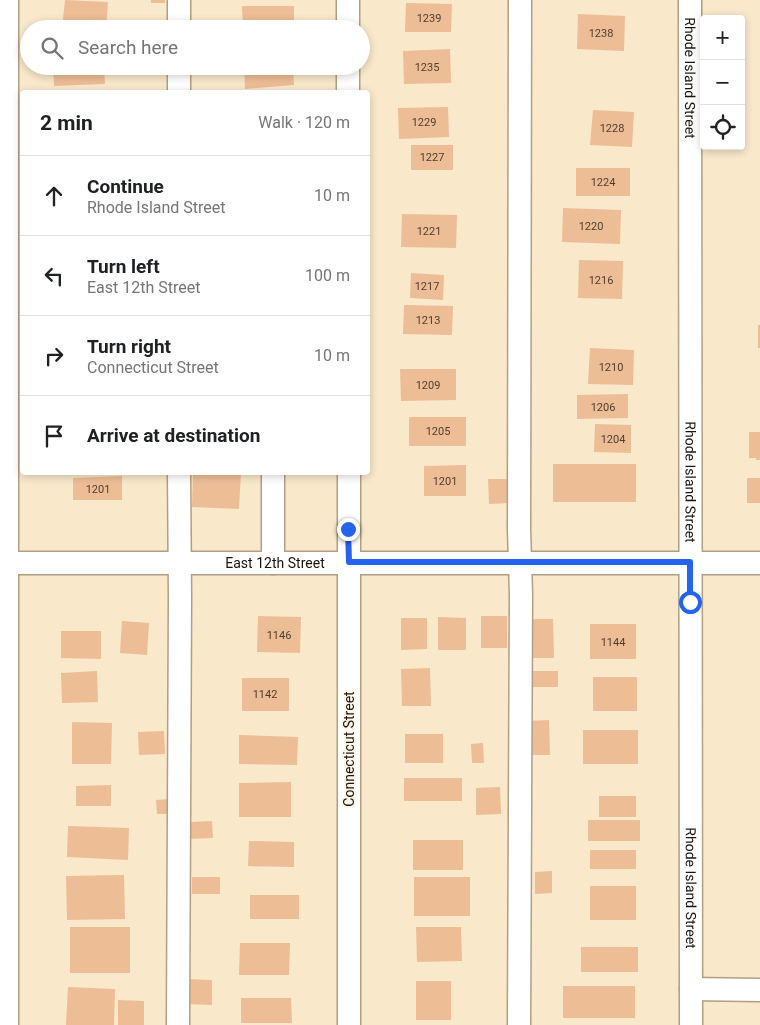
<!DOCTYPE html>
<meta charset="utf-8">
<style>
:root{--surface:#fff;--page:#f6f6f6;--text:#202124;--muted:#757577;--line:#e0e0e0}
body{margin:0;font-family:Roboto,sans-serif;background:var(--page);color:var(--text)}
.controls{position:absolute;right:15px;top:15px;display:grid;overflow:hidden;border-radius:5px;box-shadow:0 2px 8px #0003}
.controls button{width:45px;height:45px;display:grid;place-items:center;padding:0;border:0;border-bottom:1px solid var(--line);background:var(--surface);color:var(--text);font:25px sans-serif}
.stop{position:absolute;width:15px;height:15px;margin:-11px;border:4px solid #2563eb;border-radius:50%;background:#fff}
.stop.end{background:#2563eb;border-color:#fff;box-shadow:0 1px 5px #0008}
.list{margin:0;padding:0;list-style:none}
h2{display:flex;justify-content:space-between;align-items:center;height:65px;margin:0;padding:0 20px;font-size:21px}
h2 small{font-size:16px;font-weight:400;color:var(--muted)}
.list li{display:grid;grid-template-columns:32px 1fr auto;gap:15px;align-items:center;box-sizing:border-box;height:80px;padding:0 20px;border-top:1px solid var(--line)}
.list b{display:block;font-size:19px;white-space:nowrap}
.list p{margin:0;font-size:16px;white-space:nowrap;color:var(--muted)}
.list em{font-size:16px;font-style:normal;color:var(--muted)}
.icon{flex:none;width:28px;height:28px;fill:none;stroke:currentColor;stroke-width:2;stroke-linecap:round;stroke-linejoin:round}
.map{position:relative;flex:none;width:760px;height:1025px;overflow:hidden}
.search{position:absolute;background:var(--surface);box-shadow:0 2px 8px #0003;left:20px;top:20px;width:350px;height:55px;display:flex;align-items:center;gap:12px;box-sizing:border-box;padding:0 18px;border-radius:28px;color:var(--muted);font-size:19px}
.panel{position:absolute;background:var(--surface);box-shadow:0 2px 8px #0003;left:20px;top:90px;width:350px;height:385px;border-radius:5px}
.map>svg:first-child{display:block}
.building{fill:#edbd96}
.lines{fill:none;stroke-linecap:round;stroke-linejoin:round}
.minor-casing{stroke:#b09f83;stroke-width:25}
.minor{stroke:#fff;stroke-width:22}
.route{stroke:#2563eb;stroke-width:6}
.labels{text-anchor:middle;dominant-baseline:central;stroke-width:4;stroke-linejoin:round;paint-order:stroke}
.number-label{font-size:11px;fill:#4f3e2c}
.street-label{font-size:14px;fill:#1a1409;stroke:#fef7ea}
</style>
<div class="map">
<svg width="760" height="1025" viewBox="0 0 760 1025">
<rect width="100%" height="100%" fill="#f9e8ca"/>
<path class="building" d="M65 0 108 2 106 29H62Z
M151 0H165V3H151Z
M406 3 452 4 451 32H405Z
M242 6H294V29H243Z
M578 14 625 16 624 51 577 49Z
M450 49 451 83 404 84 403 51Z
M53 66H104L105 84 54 86Z
M244 66H293L294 85 245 89Z
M448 107 449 137 399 139 398 108Z
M593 110 634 112 632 147 590 145Z
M411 145H453V170H411Z
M576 168H630V196H576Z
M563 208 621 210 620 244 562 242Z
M402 214 457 215 456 248 401 247Z
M579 260 623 261 622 299 578 298Z
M411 273 444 275 443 300 410 298Z
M404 305 453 306 452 335 403 334Z
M758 325H760V348H758Z
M590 348 634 350 633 385 588 384Z
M400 369H456V400L401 401Z
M628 394V418L577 419V395Z
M409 417H466V446H409Z
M595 424 631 425V453L594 452Z
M749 432H760V460H756V458H749Z
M553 464H636V502H553Z
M466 465V496H424V466Z
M193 472H241L239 509 192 507Z
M122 476V500H73V478Z
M747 478H760V503H747Z
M488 479H508L509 503 489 504Z
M258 616 301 617 300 653 257 652Z
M481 616H507V648H481Z
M438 617 466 618V650H438Z
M401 618H427V649L401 650Z
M530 619H553L554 658H531Z
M122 621 149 623 147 655 120 653Z
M590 624H636V659H590Z
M61 631H101V659L61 658Z
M430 668 431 706H402L401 669Z
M97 671 98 702 62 703 61 673Z
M532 671H558V687H532Z
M593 677H637V711H593Z
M242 678H289V711H242Z
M549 720 550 755H527L526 721Z
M72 722 112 723 111 764H72Z
M583 730H638V764H583Z
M164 731 165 754 139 755 138 732Z
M405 734H443V763H405Z
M239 735 298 737 297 765 239 764Z
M483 743 484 763H472L471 744Z
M404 778H462V801H404Z
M291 782V817H239V783Z
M111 785V806H76V786Z
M500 787 501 814 476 815V788Z
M599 796H636V817H599Z
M168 799V814H157L156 800Z
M588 820H640V841H588Z
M212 821 213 838 189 839V822Z
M68 826 129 828 128 860 67 857Z
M413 840H463V870H413Z
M249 841 294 842V867L248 866Z
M590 850H636V869H590Z
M552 871V893L535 894V872Z
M124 875 125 919 67 920 66 876Z
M192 877H220V894H192Z
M414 877H470V916H414Z
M590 886H636V920H590Z
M250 895H299V919H250Z
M70 927H130V973H70Z
M416 927H461L462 961 417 962Z
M240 943H290L289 975H239Z
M581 947H638V972H581Z
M186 979 212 980V1005L185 1004Z
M416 981H451V1020H416Z
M563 986H635V1018H563Z
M68 987 115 989 114 1025H66Z
M241 998H291L292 1023H241Z
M118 1000 144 1001V1025H118Z"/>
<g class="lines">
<defs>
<g id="minor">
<path d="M7 0V1025"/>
<path d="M348 0V29"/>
<path id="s1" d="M690 0 691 1025"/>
<path d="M179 29V0"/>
<path d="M348 66V92"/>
<path d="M179 92V66"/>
<path d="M349 472V1025"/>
<path d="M273 474V563"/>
<path id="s2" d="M0 563H760"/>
<path d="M691 989 760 990"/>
<path d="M178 1025 180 597 179 472"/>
<path d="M519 1025 521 595 519 529 520 0"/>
</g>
</defs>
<use href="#minor" class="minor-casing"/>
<use href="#minor" class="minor"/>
</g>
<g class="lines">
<path class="route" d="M348 529 349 562H690V602"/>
</g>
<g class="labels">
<g class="number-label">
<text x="429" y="18">1239</text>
<text x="601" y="33">1238</text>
<text x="427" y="67">1235</text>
<text x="424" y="122">1229</text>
<text x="612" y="128">1228</text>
<text x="432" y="157">1227</text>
<text x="603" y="182">1224</text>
<text x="591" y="226">1220</text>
<text x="429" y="231">1221</text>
<text x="601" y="280">1216</text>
<text x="427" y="286">1217</text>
<text x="428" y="320">1213</text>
<text x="611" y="367">1210</text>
<text x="428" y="385">1209</text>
<text x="603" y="407">1206</text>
<text x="438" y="431">1205</text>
<text x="613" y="439">1204</text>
<text x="445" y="481">1201</text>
<text x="98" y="489">1201</text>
<text x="279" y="635">1146</text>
<text x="613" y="642">1144</text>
<text x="265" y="694">1142</text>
</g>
<g class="street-label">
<text stroke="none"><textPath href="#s1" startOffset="78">Rhode Island Street</textPath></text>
<text stroke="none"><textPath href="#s1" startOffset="482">Rhode Island Street</textPath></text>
<text stroke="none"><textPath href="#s2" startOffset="275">East 12th Street</textPath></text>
<text transform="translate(349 749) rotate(-90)">Connecticut Street</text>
<text stroke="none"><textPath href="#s1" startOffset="888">Rhode Island Street</textPath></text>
</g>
</g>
</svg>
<div class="controls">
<button>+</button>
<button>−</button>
<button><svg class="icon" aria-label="locate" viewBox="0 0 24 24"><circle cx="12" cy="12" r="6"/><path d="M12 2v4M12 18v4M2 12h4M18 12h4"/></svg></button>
</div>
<div class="stop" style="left:690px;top:602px"></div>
<div class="stop end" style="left:348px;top:529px"></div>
<div class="search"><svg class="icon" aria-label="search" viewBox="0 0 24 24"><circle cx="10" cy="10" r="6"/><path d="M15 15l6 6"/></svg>Search here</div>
<section class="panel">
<h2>2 min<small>Walk · 120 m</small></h2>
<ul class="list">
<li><svg class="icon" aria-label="ahead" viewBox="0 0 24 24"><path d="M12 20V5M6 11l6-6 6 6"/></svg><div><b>Continue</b><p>Rhode Island Street</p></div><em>10 m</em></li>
<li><svg class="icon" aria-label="left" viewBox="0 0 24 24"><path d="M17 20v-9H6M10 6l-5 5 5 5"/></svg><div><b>Turn left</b><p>East 12th Street</p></div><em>100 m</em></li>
<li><svg class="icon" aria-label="right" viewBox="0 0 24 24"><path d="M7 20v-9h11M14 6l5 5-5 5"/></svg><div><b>Turn right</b><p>Connecticut Street</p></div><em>10 m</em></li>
<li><svg class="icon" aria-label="arrive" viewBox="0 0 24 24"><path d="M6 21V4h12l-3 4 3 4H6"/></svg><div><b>Arrive at destination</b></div></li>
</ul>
</section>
</div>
